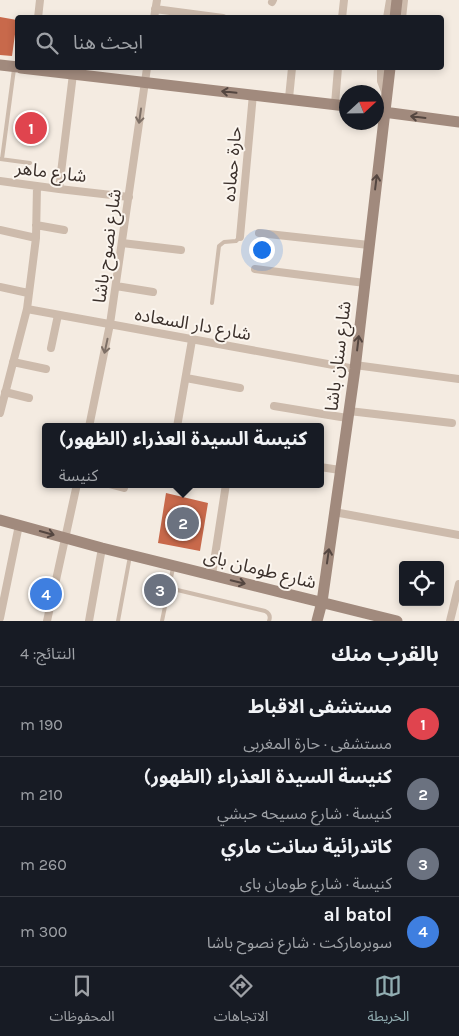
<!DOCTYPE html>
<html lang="ar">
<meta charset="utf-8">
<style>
:root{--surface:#171b24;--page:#242831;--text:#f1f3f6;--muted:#9ea1a6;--line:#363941;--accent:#92aeb2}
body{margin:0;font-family:Karla,"Noto Sans Arabic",sans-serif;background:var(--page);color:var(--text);direction:rtl}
.controls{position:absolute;right:15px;bottom:15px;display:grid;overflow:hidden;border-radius:5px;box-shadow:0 2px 8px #0003}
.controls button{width:45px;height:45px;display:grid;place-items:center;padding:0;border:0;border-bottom:1px solid var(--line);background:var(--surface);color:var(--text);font:25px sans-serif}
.compass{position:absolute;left:339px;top:85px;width:45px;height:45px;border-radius:50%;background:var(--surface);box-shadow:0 2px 8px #0003;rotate:68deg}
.you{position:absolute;left:261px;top:249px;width:18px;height:18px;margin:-12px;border:4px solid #fff;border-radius:50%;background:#1a73e8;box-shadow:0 0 0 8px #1a73e833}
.badge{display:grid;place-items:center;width:32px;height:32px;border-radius:50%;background:var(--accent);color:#fff;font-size:16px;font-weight:700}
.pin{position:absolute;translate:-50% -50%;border:2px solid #fff;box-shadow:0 1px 5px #0006}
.popup{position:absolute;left:42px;top:423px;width:282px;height:65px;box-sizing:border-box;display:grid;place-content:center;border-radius:5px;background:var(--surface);filter:drop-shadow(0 1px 4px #0005);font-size:16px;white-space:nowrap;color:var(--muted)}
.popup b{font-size:19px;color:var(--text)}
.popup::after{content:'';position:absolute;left:50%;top:100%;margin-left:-10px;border:10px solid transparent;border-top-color:var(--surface)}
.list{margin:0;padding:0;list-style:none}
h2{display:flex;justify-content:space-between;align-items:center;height:65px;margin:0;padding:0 20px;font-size:21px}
h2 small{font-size:16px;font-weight:400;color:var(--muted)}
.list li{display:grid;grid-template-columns:32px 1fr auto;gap:15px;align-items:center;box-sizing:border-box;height:70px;padding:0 20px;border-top:1px solid var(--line)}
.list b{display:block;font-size:19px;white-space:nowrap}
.list p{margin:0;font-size:16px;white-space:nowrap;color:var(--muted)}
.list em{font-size:16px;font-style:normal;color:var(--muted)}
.icon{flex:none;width:28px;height:28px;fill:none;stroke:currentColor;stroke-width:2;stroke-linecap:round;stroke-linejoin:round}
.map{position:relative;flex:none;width:459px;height:621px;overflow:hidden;direction:ltr}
.search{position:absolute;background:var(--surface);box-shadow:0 2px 8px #0003;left:15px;right:15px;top:15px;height:55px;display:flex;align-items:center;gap:12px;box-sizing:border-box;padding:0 18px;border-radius:5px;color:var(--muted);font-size:19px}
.sheet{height:345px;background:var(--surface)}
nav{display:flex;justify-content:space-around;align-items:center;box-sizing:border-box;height:70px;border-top:1px solid var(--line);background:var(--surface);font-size:14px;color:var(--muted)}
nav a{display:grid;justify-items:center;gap:2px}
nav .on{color:var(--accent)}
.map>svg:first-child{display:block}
.building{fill:#c8694b}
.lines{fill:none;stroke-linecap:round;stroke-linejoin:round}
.lane{stroke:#cdbbac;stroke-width:4}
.street{stroke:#cdbbac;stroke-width:8}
.secondary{stroke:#a18a7d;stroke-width:11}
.oneway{stroke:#544640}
.oneway2{stroke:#7d6f65}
.labels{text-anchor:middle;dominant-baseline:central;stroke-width:4;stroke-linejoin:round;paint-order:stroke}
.street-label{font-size:18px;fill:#3b302b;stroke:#fbf5ee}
</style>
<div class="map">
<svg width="459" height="621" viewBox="0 0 459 621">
<rect width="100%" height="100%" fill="#f4ebe1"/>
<path class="building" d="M0 17 17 20 12 56 0 55Z
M166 493 208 503 200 551 158 543Z"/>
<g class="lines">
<path class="lane" d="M0 159 30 163
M2 159 14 69
M212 303 219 246 224 242 236 241 240 237
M169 588 265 611C269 613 271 616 269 621
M118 621 130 556
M162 621 173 568"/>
<path class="street" d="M272 2 273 0
M155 9 223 18
M38 18 40 0
M154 18 157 0
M342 18 344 0
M387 18 390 0
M402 18 404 0
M381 68V81L386 94
M289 98 292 68
M335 104 338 68
M0 181 59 189 129 197
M59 189 73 74
M36 225 64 230
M0 230 36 238
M259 233 369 245
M240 237 253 94
M122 243 181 250
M255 269 365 283
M116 286 153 292
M0 287 28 293
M27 309 355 369
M51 348 58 315
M13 362 46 369
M355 365 459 379
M186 378 240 388
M5 392 29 398
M274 406 347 418
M349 411 452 423
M0 413 27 309 36 238 37 186
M89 427 110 324 147 68
M177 427 192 340
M320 467 340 470
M109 484 124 488
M334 512 459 535
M212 575 226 484
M0 618 19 525
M47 621 77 484
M89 621 102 548
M450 621 459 584"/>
<path class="secondary" d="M395 18 397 0
M0 65 18 67
M21 68 346 106
M376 111 459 122
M0 520 102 548 397 621
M317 621 322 602 355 369 390 68"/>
</g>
<defs><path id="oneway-shaft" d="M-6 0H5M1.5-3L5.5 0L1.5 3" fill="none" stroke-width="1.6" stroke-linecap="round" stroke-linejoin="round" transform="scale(1.25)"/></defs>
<g class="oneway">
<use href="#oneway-shaft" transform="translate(229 92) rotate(-174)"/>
<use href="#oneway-shaft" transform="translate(418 117) rotate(-173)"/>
<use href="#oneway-shaft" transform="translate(376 182) rotate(-83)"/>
<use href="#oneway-shaft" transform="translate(358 343) rotate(-83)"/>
<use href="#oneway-shaft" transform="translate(47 533) rotate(16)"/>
<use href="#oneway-shaft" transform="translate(328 556) rotate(-82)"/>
<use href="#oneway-shaft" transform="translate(238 582) rotate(13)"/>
</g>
<g class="oneway2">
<use href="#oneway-shaft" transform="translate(140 116) rotate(98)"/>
<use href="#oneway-shaft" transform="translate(106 346) rotate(102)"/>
</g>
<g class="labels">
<g class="street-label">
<text transform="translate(232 164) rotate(-85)">حارة حماده</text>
<text transform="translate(51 172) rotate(7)">شارع ماهر</text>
<text transform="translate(107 246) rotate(-82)">شارع نصوح باشا</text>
<text transform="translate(193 324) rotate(10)">شارع دار السعاده</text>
<text transform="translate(338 356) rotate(-83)">شارع سنان باشا</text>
<text transform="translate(260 569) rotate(14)">شارع طومان باى</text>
</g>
</g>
</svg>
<div class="controls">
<button><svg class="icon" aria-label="locate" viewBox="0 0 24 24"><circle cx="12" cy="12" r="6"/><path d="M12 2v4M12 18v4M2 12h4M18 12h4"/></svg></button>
</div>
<svg class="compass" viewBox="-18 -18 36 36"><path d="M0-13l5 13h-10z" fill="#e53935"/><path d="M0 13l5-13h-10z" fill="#9ea1a6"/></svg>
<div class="you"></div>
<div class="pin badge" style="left:31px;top:128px;background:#e0444e">1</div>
<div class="pin badge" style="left:183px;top:523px;background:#6b7280">2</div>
<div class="popup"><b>كنيسة السيدة العذراء (الظهور)</b>كنيسة</div>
<div class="pin badge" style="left:160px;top:590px;background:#6b7280">3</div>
<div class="pin badge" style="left:46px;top:594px;background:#3f7fe0">4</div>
<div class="search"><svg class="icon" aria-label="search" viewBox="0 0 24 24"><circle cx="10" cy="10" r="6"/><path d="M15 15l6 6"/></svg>ابحث هنا</div>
</div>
<section class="sheet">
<h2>بالقرب منك<small>النتائج: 4</small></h2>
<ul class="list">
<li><span class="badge" style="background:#e0444e">1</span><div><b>مستشفى الاقباط</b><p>مستشفى · حارة المغربى</p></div><em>190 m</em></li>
<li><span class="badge" style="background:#6b7280">2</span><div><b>كنيسة السيدة العذراء (الظهور)</b><p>كنيسة · شارع مسيحه حبشي</p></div><em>210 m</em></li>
<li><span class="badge" style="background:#6b7280">3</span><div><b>كاتدرائية سانت ماري</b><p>كنيسة · شارع طومان باى</p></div><em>260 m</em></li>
<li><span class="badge" style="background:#3f7fe0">4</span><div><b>al batol</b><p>سوبرماركت · شارع نصوح باشا</p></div><em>300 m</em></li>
</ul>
</section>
<nav>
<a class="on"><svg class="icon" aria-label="map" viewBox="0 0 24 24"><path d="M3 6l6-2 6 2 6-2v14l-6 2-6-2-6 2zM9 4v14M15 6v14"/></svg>الخريطة</a>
<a><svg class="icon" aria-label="directions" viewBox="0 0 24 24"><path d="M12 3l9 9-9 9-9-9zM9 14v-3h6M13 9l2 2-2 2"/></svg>الاتجاهات</a>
<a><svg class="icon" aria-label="saved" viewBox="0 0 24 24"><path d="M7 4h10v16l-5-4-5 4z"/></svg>المحفوظات</a>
</nav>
